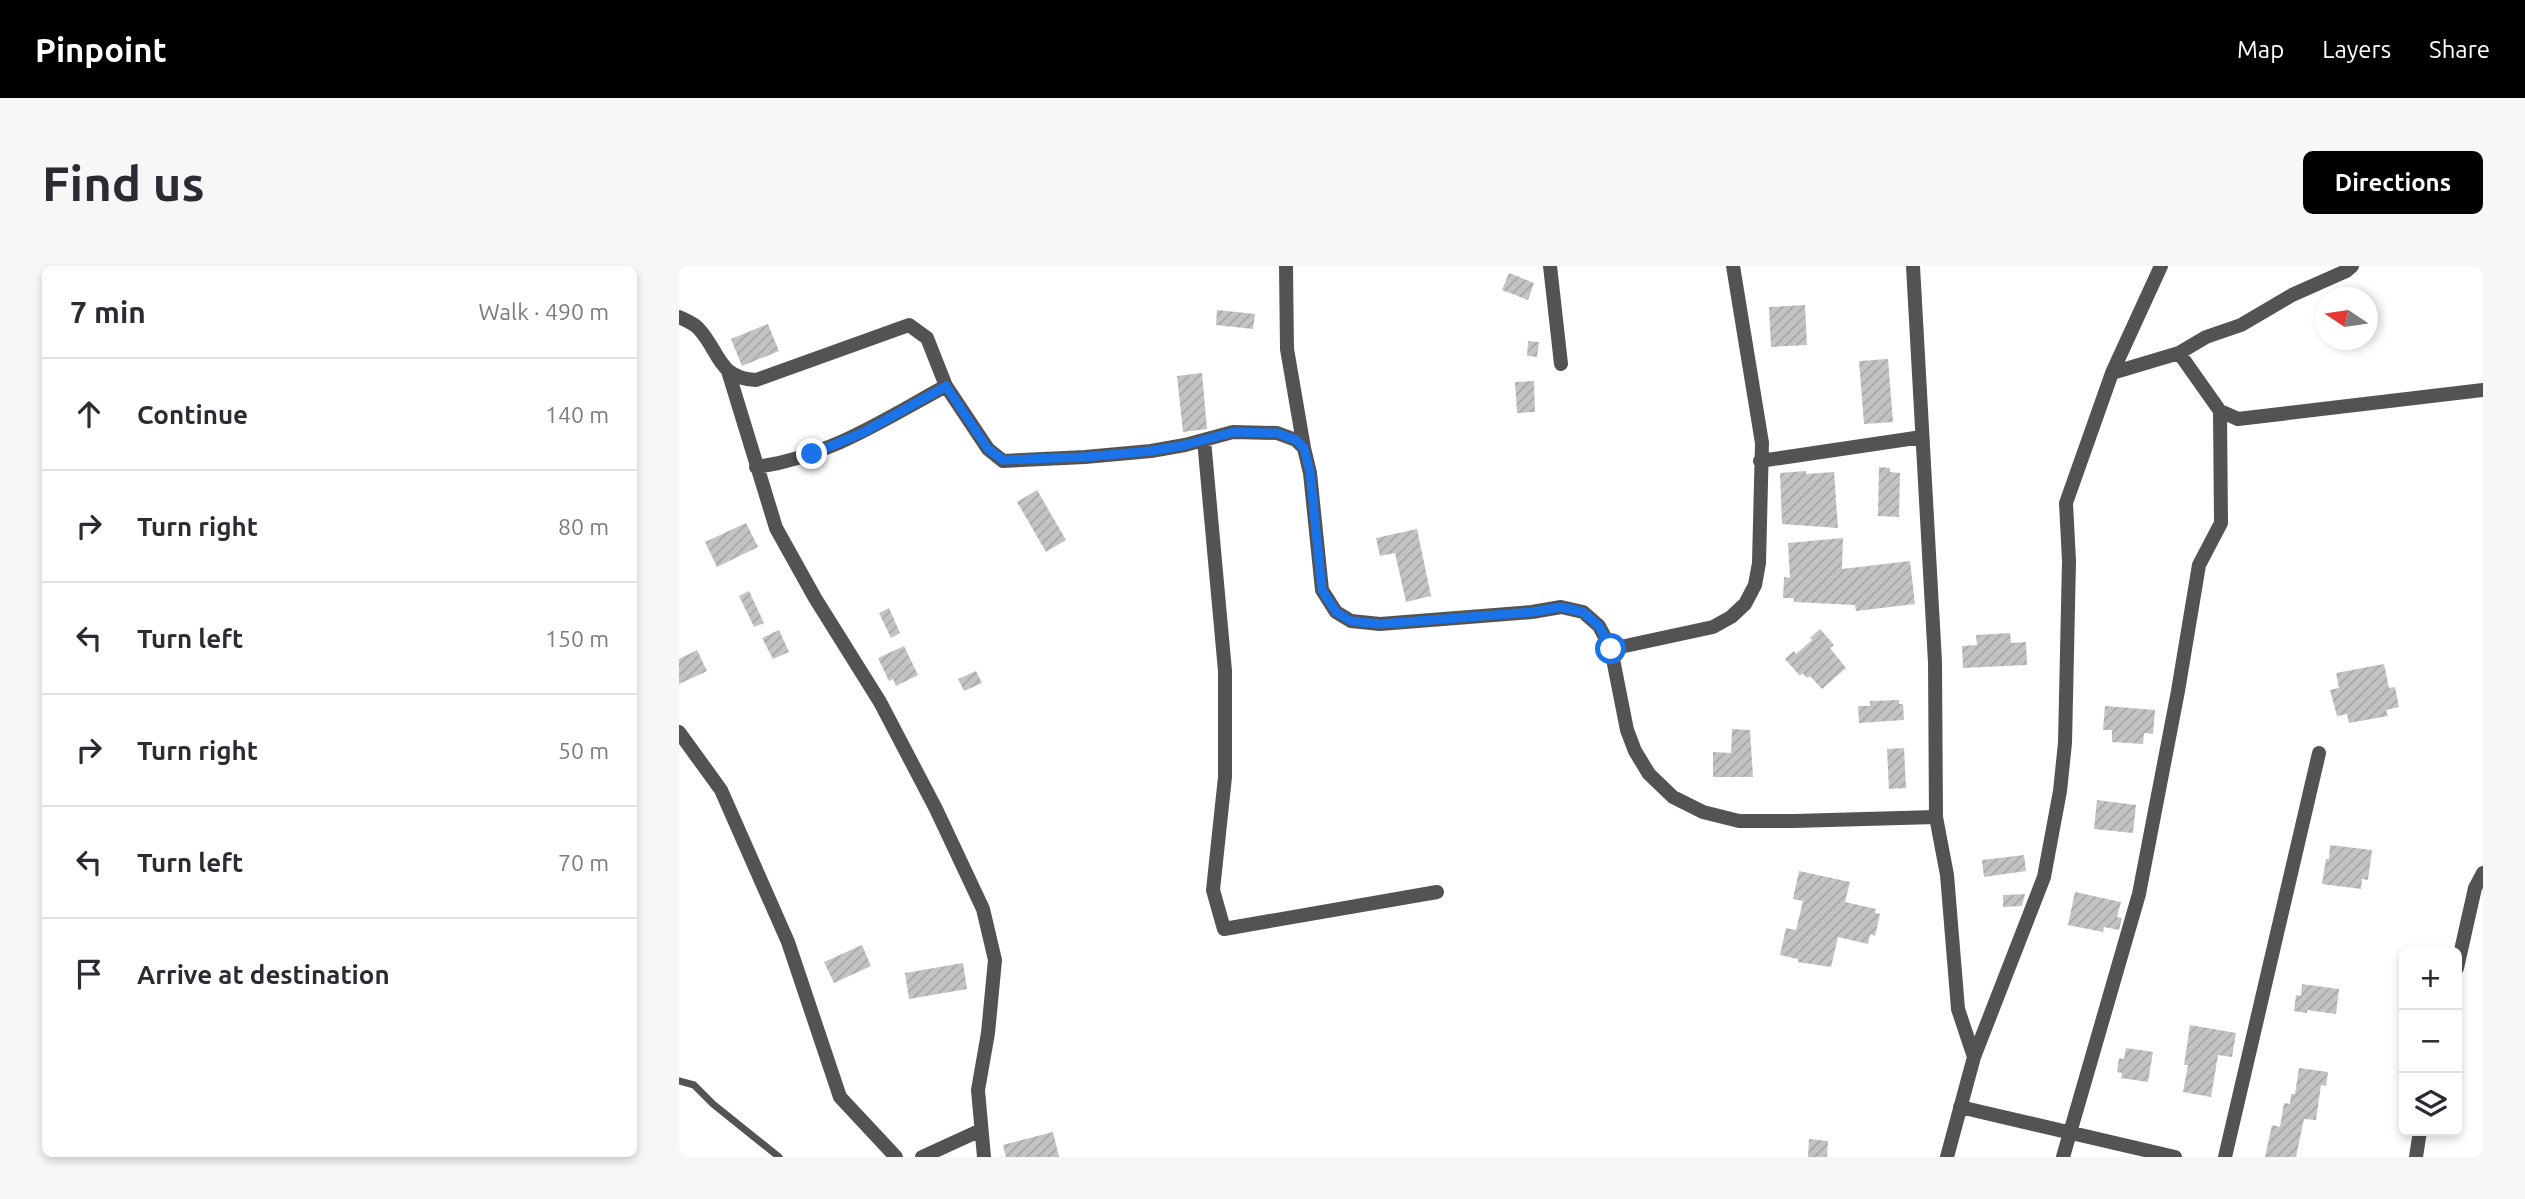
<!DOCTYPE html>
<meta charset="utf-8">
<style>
:root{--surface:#fff;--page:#f7f7f7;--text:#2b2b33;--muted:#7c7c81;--line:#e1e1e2;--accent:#000}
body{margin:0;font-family:Ubuntu,sans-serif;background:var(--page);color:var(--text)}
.controls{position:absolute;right:21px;bottom:21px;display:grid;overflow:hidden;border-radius:10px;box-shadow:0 4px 10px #0003}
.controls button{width:63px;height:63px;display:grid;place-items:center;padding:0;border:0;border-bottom:2px solid var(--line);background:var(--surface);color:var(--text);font:35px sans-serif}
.compass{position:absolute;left:1636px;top:21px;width:63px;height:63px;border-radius:50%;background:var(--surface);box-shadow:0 4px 10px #0003;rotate:283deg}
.stop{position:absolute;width:21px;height:21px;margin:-16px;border:5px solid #1a73e8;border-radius:50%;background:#fff}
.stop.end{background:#1a73e8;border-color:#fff;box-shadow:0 2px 7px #0008}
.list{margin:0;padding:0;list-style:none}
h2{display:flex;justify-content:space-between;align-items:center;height:91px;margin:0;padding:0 28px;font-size:30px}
h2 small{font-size:23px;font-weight:400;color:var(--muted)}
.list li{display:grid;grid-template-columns:46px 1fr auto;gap:21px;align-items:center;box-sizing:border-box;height:112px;padding:0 28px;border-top:2px solid var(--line)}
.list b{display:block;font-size:26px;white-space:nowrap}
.list em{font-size:23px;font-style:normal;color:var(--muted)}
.icon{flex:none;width:38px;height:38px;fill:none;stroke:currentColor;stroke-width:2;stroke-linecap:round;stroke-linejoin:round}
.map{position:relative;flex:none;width:1804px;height:891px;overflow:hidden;border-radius:10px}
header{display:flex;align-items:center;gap:42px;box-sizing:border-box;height:98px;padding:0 35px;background:var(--accent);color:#fff}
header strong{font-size:33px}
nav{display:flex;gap:38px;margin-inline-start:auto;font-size:24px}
.intro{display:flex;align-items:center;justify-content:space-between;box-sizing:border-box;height:168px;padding:0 42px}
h1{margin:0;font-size:49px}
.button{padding:18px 32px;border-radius:10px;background:var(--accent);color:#fff;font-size:24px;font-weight:700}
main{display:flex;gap:42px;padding:0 42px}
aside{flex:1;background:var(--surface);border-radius:10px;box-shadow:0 4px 10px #0003}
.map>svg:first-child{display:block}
.building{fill:url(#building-hatch)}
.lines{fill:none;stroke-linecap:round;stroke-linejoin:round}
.service{stroke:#535353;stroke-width:7}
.minor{stroke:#535353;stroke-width:14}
.route{stroke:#1a73e8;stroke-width:9}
</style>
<header>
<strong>Pinpoint</strong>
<nav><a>Map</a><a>Layers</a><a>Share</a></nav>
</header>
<div class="intro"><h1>Find us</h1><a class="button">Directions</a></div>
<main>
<aside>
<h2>7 min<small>Walk · 490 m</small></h2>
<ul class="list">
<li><svg class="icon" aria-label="ahead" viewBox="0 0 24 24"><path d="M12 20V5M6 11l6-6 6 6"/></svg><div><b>Continue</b></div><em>140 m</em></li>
<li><svg class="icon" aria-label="right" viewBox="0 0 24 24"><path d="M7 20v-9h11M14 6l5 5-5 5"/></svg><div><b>Turn right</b></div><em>80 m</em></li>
<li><svg class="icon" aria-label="left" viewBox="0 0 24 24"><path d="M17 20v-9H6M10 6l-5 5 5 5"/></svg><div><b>Turn left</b></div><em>150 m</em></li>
<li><svg class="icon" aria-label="right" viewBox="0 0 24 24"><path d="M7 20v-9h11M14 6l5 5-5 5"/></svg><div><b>Turn right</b></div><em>50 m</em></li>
<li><svg class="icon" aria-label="left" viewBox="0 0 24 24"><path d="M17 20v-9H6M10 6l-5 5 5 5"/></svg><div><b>Turn left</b></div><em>70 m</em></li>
<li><svg class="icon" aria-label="arrive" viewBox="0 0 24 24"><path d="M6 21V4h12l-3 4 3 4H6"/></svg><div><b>Arrive at destination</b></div></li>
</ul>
</aside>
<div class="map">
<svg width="1804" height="891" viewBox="0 0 1804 891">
<defs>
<pattern id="building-hatch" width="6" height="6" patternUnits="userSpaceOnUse" patternTransform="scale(1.75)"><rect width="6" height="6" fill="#c3c3c3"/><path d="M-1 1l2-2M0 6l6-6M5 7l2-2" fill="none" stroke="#a6a6a6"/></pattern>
</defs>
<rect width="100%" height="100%" fill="#fff"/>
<path class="building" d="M830 7 855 17 849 34 823 24Z
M1126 39 1128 79 1092 81 1090 41Z
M538 44 576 48 574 63 537 59Z
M89 58 100 85 63 100 52 73Z
M849 75 860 76 858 91 848 90Z
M1209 93 1214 156 1185 158 1180 95Z
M523 107 528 163 504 166 498 110Z
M855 115 856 146 838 147 836 116Z
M1200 201 1211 202V206L1221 207 1220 251 1199 250Z
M1127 205V208L1155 206 1159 262 1103 258 1101 207Z
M358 224 387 274 367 286 338 236Z
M67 257 79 281 38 301 26 276Z
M738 263 752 330 727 336 716 287 701 290 697 272Z
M1164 272 1163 303 1231 295 1236 338 1177 345 1176 339 1115 336V332H1104L1105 311 1111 312 1109 277Z
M70 325 85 357 75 361 60 330Z
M210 342 221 367 212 372 200 347Z
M1141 363 1155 379 1151 382 1167 402 1143 423 1131 410 1128 412 1123 407 1121 410 1106 393 1115 385 1117 388 1133 374 1131 372Z
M100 364 110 386 94 393 83 372Z
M1331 367 1332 377 1347 376 1348 399 1284 402 1283 380 1298 379 1297 369Z
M225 380 239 409 217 420 214 413 210 415 199 392Z
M18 384 28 405 0 418V393Z
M1705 398 1710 422 1716 421 1720 441 1707 444 1709 450 1670 457 1668 448 1658 450 1651 424 1660 422 1657 407Z
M297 405 303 417 285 425 279 413Z
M1220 434V438H1224L1225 454 1180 457 1179 440H1191V435Z
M1426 440 1476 444 1474 468 1465 467 1464 478 1433 476V464H1424Z
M1053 463 1071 464 1074 511H1034V486L1052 487Z
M1225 482 1227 522 1210 523 1208 483Z
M1418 534 1457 539 1454 567 1415 563Z
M1651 579 1693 584 1689 614 1683 613 1682 623 1643 618 1647 593H1650Z
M1345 589 1347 605 1305 611 1303 594Z
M1120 605 1171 616 1166 636 1197 643 1196 647 1201 648 1196 670 1191 668 1189 678 1159 671 1152 701 1119 696V693L1101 689 1107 662 1117 664 1124 635 1114 633Z
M1396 626 1442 636 1438 651 1443 652 1440 664 1425 661 1424 666 1389 659Z
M1346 628 1343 640 1324 641V629Z
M183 679 192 700 155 717 145 696Z
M284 697 288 723 230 733 226 707Z
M1623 718 1660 723 1657 748 1628 744V747L1615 745 1617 729 1622 730Z
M1511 759 1557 767 1553 791 1539 789 1532 831 1504 826 1509 799H1505Z
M1447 782 1474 786 1469 816 1442 812 1443 807 1438 806 1440 792 1445 793Z
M1620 802 1649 806 1647 820 1642 819 1637 854 1625 853 1617 891H1586L1593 859 1601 861 1605 837 1611 838 1612 828H1616Z
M374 866 380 891H327L324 879Z
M1130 873 1149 875 1148 891H1129Z"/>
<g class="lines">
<path class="service" d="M0 815 15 819 34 838 100 891"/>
<path class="minor" d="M607 0 608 83 625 182
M871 0 882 98
M1234 0 1256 396 1257 551 1268 609 1279 743 1295 791
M0 51C6 54 14 57 19 62 41 85 38 112 77 114L230 59 248 72 267 120 309 183 324 195 406 191 472 185 506 179 554 166 598 167 617 174 625 182 631 207 643 324 657 346 672 355 701 358 853 346 882 341 904 346 920 360 932 383 948 464 956 485 970 508 994 531 1024 546 1060 555H1115L1257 551
M1500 87 1541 145 1559 153 1804 124
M49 105 97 262 136 332 201 436 257 543 304 643 316 694 309 767 299 824 305 891
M1433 107 1500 87 1527 71 1562 59 1613 29 1667 5 1673 0
M525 174 546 405V511L534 624 545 663 758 626
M1081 195 1243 171
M77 201C148 192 206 153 267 120
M932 383 1034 361 1052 351 1066 338 1076 319 1080 297 1083 177 1054 0
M0 466 42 524 109 676 161 831 217 891
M1778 702 1796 622 1804 607
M1281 841 1496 891
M243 891 302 864
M1268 891 1295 791 1365 611 1381 525 1386 477 1390 295 1387 237 1433 107 1482 0
M1384 891 1460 628 1499 425 1520 299 1542 257 1541 145
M1546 891 1640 487
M1737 891 1741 865"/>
</g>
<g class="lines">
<path class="route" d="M133 188 185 166 267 120 309 183 324 194 405 191 472 185 506 179 554 166 598 167 617 174 625 182 631 206 643 324 657 346 672 355 701 358 853 346 882 341 904 346 920 360 932 383"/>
</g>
</svg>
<div class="controls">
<button>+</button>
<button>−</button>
<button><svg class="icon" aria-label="layers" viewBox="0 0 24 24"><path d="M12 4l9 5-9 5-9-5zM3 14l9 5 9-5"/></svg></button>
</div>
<svg class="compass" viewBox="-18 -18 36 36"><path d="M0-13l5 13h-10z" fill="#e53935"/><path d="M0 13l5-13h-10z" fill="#7c7c81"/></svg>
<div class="stop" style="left:932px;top:383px"></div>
<div class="stop end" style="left:133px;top:188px"></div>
</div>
</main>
